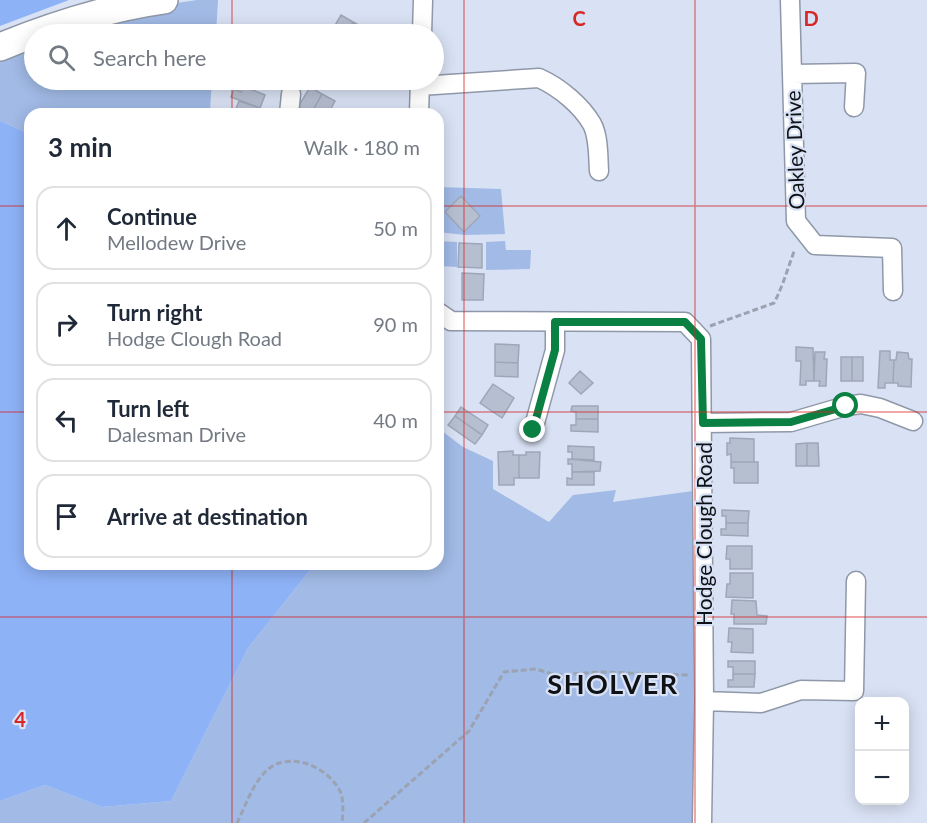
<!DOCTYPE html>
<meta charset="utf-8">
<style>
:root{--surface:#fff;--page:#f2f2f3;--text:#1f2937;--muted:#747a83;--line:#e0e1e3}
body{margin:0;font-family:Lato,sans-serif;background:var(--page);color:var(--text)}
.controls{position:absolute;right:18px;bottom:18px;display:grid;overflow:hidden;border-radius:12px;box-shadow:0 3px 15px #0003}
.controls button{width:54px;height:54px;display:grid;place-items:center;padding:0;border:0;border-bottom:2px solid var(--line);background:var(--surface);color:var(--text);font:30px sans-serif}
.stop{position:absolute;width:18px;height:18px;margin:-14px;border:4px solid #0b8043;border-radius:50%;background:#fff}
.stop.end{background:#0b8043;border-color:#fff;box-shadow:0 2px 6px #0008}
.list{margin:0;padding:0;list-style:none}
h2{display:flex;justify-content:space-between;align-items:center;height:78px;margin:0;padding:0 24px;font-size:26px}
h2 small{font-size:20px;font-weight:400;color:var(--muted)}
.list li{display:grid;grid-template-columns:39px 1fr auto;gap:18px;align-items:center;box-sizing:border-box;height:84px;margin:0 12px 12px;padding:0 12px;border:2px solid var(--line);border-radius:18px}
.list b{display:block;font-size:22px;white-space:nowrap}
.list p{margin:0;font-size:20px;white-space:nowrap;color:var(--muted)}
.list em{font-size:20px;font-style:normal;color:var(--muted)}
.icon{flex:none;width:33px;height:33px;fill:none;stroke:currentColor;stroke-width:2;stroke-linecap:round;stroke-linejoin:round}
.map{position:relative;flex:none;width:927px;height:823px;overflow:hidden}
.search{position:absolute;background:var(--surface);box-shadow:0 3px 15px #0003;left:24px;top:24px;width:420px;height:66px;display:flex;align-items:center;gap:15px;box-sizing:border-box;padding:0 21px;border-radius:33px;color:var(--muted);font-size:22px}
.panel{position:absolute;background:var(--surface);box-shadow:0 3px 15px #0003;left:24px;top:108px;width:420px;height:462px;border-radius:18px}
.map>svg:first-child{display:block}
.green{fill:#a1bae6}
.forest{fill:#8eb2f6}
.building{fill:#b6bfd0;stroke:#9ea7b8;stroke-width:1.5}
.lines{fill:none;stroke-linecap:round;stroke-linejoin:round}
.street-casing{stroke:#8f98a8;stroke-width:21}
.secondary-casing{stroke:#8f98a8;stroke-width:30}
.path{stroke:#9ba2b0;stroke-width:3;stroke-dasharray:6 3;stroke-linecap:butt}
.street{stroke:#fff;stroke-width:18}
.secondary{stroke:#fff;stroke-width:27}
.route{stroke:#0b8043;stroke-width:8}
.grid{fill:none;stroke:#d62828;stroke-width:1.5;stroke-opacity:0.55}
.labels{text-anchor:middle;dominant-baseline:central;stroke-width:4.5;stroke-linejoin:round;paint-order:stroke}
.street-label{font-size:21px;fill:#0e1116;stroke:#d9e2f4}
.district-label{font-size:27px;font-weight:bold;letter-spacing:1.5px;fill:#0e1116;stroke:#d9e2f4}
.grid-label{font-size:20px;text-anchor:middle;font-weight:bold;fill:#d62828;stroke:#d9e2f4;stroke-width:4.5;stroke-linejoin:round;paint-order:stroke}
</style>
<div class="map">
<svg width="927" height="823" viewBox="0 0 927 823">
<rect width="100%" height="100%" fill="#d9e2f4"/>
<path class="green" d="M197 0H218L216 34H49L137 9Z
M34 40V80H212L210 110 217 114H30V134L0 121V55Z
M438 187 501 189 505 234 465 235 438 232Z
M438 241 457 242V267L438 266Z
M505 241 506 250H531L530 269 486 270V242Z
M438 428 463 447 493 461V489L549 522 573 495 616 490 613 502 693 491V823H0V801L45 785 102 807 171 801 248 648 315 564H438Z"/>
<path class="forest" d="M0 0H69L0 26Z
M0 121 30 134V564H315L248 648 171 801 102 807 45 785 0 801Z"/>
<path class="building" d="M341 15 353 22 346 34H330Z
M353 22 366 29 363 34H346Z
M243 86 265 95 260 108 231 97 234 89 241 92Z
M310 87 322 94 311 114 298 107Z
M322 94 335 101 328 114H311Z
M239 101 260 108 258 114H234Z
M461 196 480 216 464 232 445 212Z
M459 243 482 244V268L458 267Z
M462 273 484 274 483 300H462Z
M495 344 519 345 518 363 495 362Z
M796 347 813 348 814 381H806V385H800L801 361H796Z
M880 351H890V360H894L893 383H885V388H878Z
M815 352H825L824 359H827L826 386H819L820 381H814Z
M897 352 908 353 909 359H912L911 387 898 386V383H893L894 360H896Z
M841 357H852V381H841Z
M852 357H863V381H852Z
M495 362 518 363V377L495 376Z
M580 371 593 383 581 394 569 383Z
M493 384 514 398 502 418 480 403Z
M572 406H598V419H576V412L571 411Z
M461 407 488 425 482 435 455 416Z
M455 416 482 435 475 444 448 425Z
M576 419H598V432L571 431V425H576Z
M730 438 754 439V462H731V454L727 455V443H730Z
M807 443H818L819 466H807Z
M807 443V466H796V444Z
M568 446 594 447V460L572 459V452H568Z
M513 451V455H519V478H514V485H499L498 452Z
M526 452H540L539 478H519V455H526Z
M568 459 601 462 600 471 572 472V464H568Z
M731 462H758V483H734V468H731Z
M572 472H594V485H567V478L572 479Z
M722 510 749 511 748 523H726V516H722Z
M726 523H748V536L721 535V529H726Z
M727 546H752V569H730V559H726Z
M730 573H753V598L726 597 727 584H730Z
M732 600 756 601 757 615 767 616 766 624H734V614H731Z
M729 628 753 629V653L731 652 732 642H728Z
M728 661H755V674H733V667H728Z
M733 674H755L754 687H728V680H733Z"/>
<g class="lines">
<defs>
<path id="street" d="M790 0 796 221 815 245 892 248 893 291
M422 34 423 0
M792 74 856 73 854 107
M420 86 539 78C559 87 581 105 592 124 599 137 598 157 599 171
M289 114 291 94
M419 114 420 80
M438 312 451 321 685 322 701 339 704 701 702 823
M703 423 791 422 846 406 861 404 880 408 913 421
M533 430 555 350V322
M704 701 761 703 801 690 854 691 856 581"/>
<path id="secondary" d="M0 47C54 25 107 8 164 0"/>
</defs>
<use href="#street" class="street-casing"/>
<use href="#secondary" class="secondary-casing"/>
<path class="path" d="M710 326 774 303C783 286 788 267 795 249
M237 823C246 805 254 779 271 767 294 752 328 768 340 791 344 800 343 813 342 823
M364 823 469 731 504 672 536 669 556 675 601 672 688 675"/>
<use href="#street" class="street"/>
<use href="#secondary" class="secondary"/>
</g>
<g class="lines">
<path class="route" d="M533 430 555 350V322H685L701 339 703 423 791 422 846 406"/>
</g>
<path class="grid" d="M232 0V34M464 0V823M695 0V823M232 80V114M0 206H30M438 206H927M0 412H30M438 412H927M232 564V823M0 617H927"/>
<g class="labels">
<g class="street-label">
<text transform="translate(794 150) rotate(-92)">Oakley Drive</text>
<text transform="translate(703 534) rotate(-90)">Hodge Clough Road</text>
</g>
<g class="district-label">
<text x="613" y="683">SHOLVER</text>
</g>
</g>
<g class="grid-label">
<text x="579" y="26">C</text>
<text x="811" y="26">D</text>
<text x="20" y="727">4</text>
</g>
</svg>
<div class="controls">
<button>+</button>
<button>−</button>
</div>
<div class="stop" style="left:846px;top:406px"></div>
<div class="stop end" style="left:533px;top:430px"></div>
<div class="search"><svg class="icon" aria-label="search" viewBox="0 0 24 24"><circle cx="10" cy="10" r="6"/><path d="M15 15l6 6"/></svg>Search here</div>
<section class="panel">
<h2>3 min<small>Walk · 180 m</small></h2>
<ul class="list">
<li><svg class="icon" aria-label="ahead" viewBox="0 0 24 24"><path d="M12 20V5M6 11l6-6 6 6"/></svg><div><b>Continue</b><p>Mellodew Drive</p></div><em>50 m</em></li>
<li><svg class="icon" aria-label="right" viewBox="0 0 24 24"><path d="M7 20v-9h11M14 6l5 5-5 5"/></svg><div><b>Turn right</b><p>Hodge Clough Road</p></div><em>90 m</em></li>
<li><svg class="icon" aria-label="left" viewBox="0 0 24 24"><path d="M17 20v-9H6M10 6l-5 5 5 5"/></svg><div><b>Turn left</b><p>Dalesman Drive</p></div><em>40 m</em></li>
<li><svg class="icon" aria-label="arrive" viewBox="0 0 24 24"><path d="M6 21V4h12l-3 4 3 4H6"/></svg><div><b>Arrive at destination</b></div></li>
</ul>
</section>
</div>
